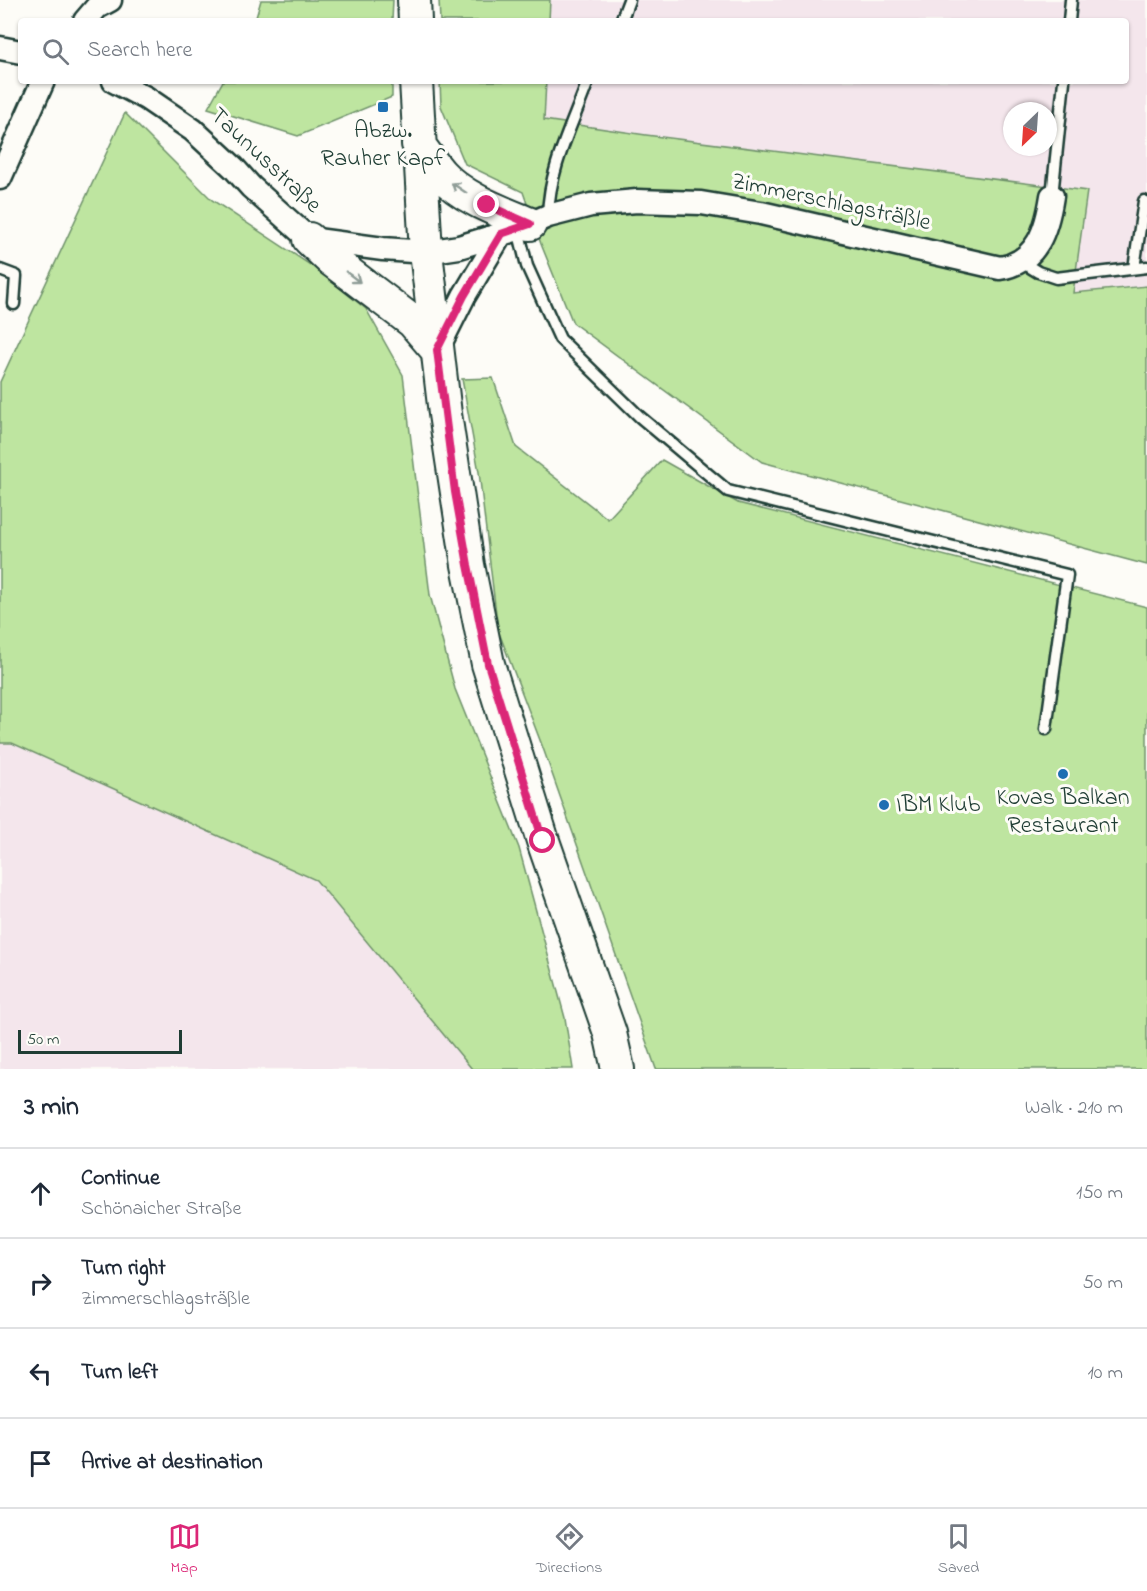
<!DOCTYPE html>
<meta charset="utf-8">
<style>
:root{--surface:#fff;--page:#f2f2f3;--text:#1f2937;--muted:#747a83;--line:#e0e1e3;--accent:#db2777}
body{margin:0;font-family:"Indie Flower",sans-serif;background:var(--page);color:var(--text)}
.compass{position:absolute;left:1003px;top:102px;width:54px;height:54px;border-radius:50%;background:var(--surface);box-shadow:0 2px 4px #0004;rotate:205deg}
.scale{position:absolute;left:18px;bottom:15px;width:164px;box-sizing:border-box;padding-left:6px;border:3px solid #1f3d34;border-top:0;font-size:16px;line-height:21px;white-space:nowrap;color:#1f3d34;-webkit-text-stroke:4px #fdfcf7;paint-order:stroke}
.stop{position:absolute;width:18px;height:18px;margin:-14px;border:4px solid #db2777;border-radius:50%;background:#fff}
.stop.end{background:#db2777;border-color:#fff;box-shadow:0 2px 6px #0008}
.list{margin:0;padding:0;list-style:none}
h2{display:flex;justify-content:space-between;align-items:center;height:78px;margin:0;padding:0 24px;font-size:26px}
h2 small{font-size:20px;font-weight:400;color:var(--muted)}
.list li{display:grid;grid-template-columns:39px 1fr auto;gap:18px;align-items:center;box-sizing:border-box;height:90px;padding:0 24px;border-top:2px solid var(--line)}
.list b{display:block;font-size:22px;white-space:nowrap}
.list p{margin:0;font-size:20px;white-space:nowrap;color:var(--muted)}
.list em{font-size:20px;font-style:normal;color:var(--muted)}
.icon{flex:none;width:33px;height:33px;fill:none;stroke:currentColor;stroke-width:2;stroke-linecap:round;stroke-linejoin:round}
.map{position:relative;flex:none;width:1147px;height:1069px;overflow:hidden}
.search{position:absolute;background:var(--surface);box-shadow:0 2px 4px #0004;left:18px;right:18px;top:18px;height:66px;display:flex;align-items:center;gap:15px;box-sizing:border-box;padding:0 21px;border-radius:6px;color:var(--muted);font-size:22px}
.sheet{height:438px;background:var(--surface)}
nav{display:flex;justify-content:space-around;align-items:center;box-sizing:border-box;height:84px;border-top:2px solid var(--line);background:var(--surface);font-size:16px;color:var(--muted)}
nav a{display:grid;justify-items:center;gap:3px}
nav .on{color:var(--accent)}
.map>svg:first-child{display:block}
.built{fill:#f4e6ec;fill-rule:evenodd}
.green{fill:#bee5a0;stroke:#6e916a;stroke-width:1.5}
.lines{fill:none;stroke-linecap:round;stroke-linejoin:round}
.service-casing{stroke:#1f3d34;stroke-width:15}
.minor-casing{stroke:#1f3d34;stroke-width:27}
.secondary-casing{stroke:#1f3d34;stroke-width:36}
.service{stroke:#fdfcf7;stroke-width:10}
.minor{stroke:#fdfcf7;stroke-width:22}
.secondary{stroke:#fdfcf7;stroke-width:32}
.oneway{stroke:#8e9c96}
.route{stroke:#db2777;stroke-width:8}
.poi-dot{fill:#1f6fb2;stroke:#fdfcf7;stroke-width:2}
.labels{text-anchor:middle;dominant-baseline:central;stroke-width:6;stroke-linejoin:round;paint-order:stroke}
.poi-label{font-size:24px;fill:#1f3d34;stroke:#fdfcf7}
.street-label{font-size:24px;fill:#1f3d34;stroke:#fdfcf7}
</style>
<div class="map">
<svg width="1147" height="1069" viewBox="0 0 1147 1069">
<rect width="100%" height="100%" fill="#fdfcf7"/>
<filter id="ink" filterUnits="userSpaceOnUse"><feTurbulence type="fractalNoise" baseFrequency=".0167" numOctaves="2"/><feDisplacementMap in="SourceGraphic" scale="12" xChannelSelector="R" yChannelSelector="G"/><feConvolveMatrix kernelMatrix="1 2 1 2 8 2 1 2 1" color-interpolation-filters="sRGB"/></filter>
<g filter="url(#ink)">
<path class="built" d="M550 0H1147V286L1072 294 1087 191 646 135 544 120 546 81H1126V21H549ZM1012 111H1048V147H1012Z
M0 743H12L316 880 472 1069H0Z"/>
<path class="green" d="M261 0H393L392 21H255Z
M439 0H550L549 21H440Z
M223 81H392V97L298 136 208 108Z
M440 81H546L544 120 646 135 1087 191 1073 293 1147 286V565L762 462 573 323 541 244 523 192 465 164 441 106Z
M125 113 212 200 312 266 366 309 403 375 430 595 455 689 519 848 565 1018 573 1069H472L316 880 12 743H0V382Z
M493 378 516 447 608 519 662 460 738 503 1147 607V1069H656L543 748 498 630 479 472 462 379Z"/>
<g class="lines">
<defs>
<path id="service" d="M621 21 629 0
M1069 21 1071 0
M1052 196 1064 81
M548 216C549 168 572 126 588 81
M518 229 527 266 560 339 640 417 728 491 1067 575 1046 729
M1020 261 1038 272 1056 278 1147 267
M1134 268 1144 201
M0 270 16 276 14 304"/>
<path id="minor" d="M85 21 97 7 110 0
M0 48 21 52
M114 81 146 98 193 130 234 168 251 187 309 239 383 249 426 252 459 247 518 229 548 216 591 205 637 201 701 203 761 213 1000 268C1038 262 1047 228 1052 196
M0 178 43 81
M437 350 464 296 501 234"/>
<path id="secondary" d="M414 0 415 21
M416 81 426 252 445 414 468 565 488 664 543 841 610 1033 618 1069
M418 144C426 154 433 165 441 174 464 199 499 211 530 224
M309 239 330 259 413 322 437 350"/>
</defs>
<use href="#service" class="service-casing"/>
<use href="#minor" class="minor-casing"/>
<use href="#secondary" class="secondary-casing"/>
<use href="#service" class="service"/>
<use href="#minor" class="minor"/>
<use href="#secondary" class="secondary"/>
</g>
<defs><path id="oneway-shaft" d="M-6 0H5M1.5-3L5.5 0L1.5 3" fill="none" stroke-width="1.6" stroke-linecap="round" stroke-linejoin="round" transform="scale(1.5)"/></defs>
<g class="oneway">
<use href="#oneway-shaft" transform="translate(459 188) rotate(-146)"/>
<use href="#oneway-shaft" transform="translate(353 277) rotate(37)"/>
</g>
</g>
<g class="lines" filter="url(#ink)">
<path class="route" d="M487 205 530 224 501 234 464 296 437 350 455 492 468 565 488 664 543 841"/>
</g>
<g class="poi-dot">
<rect x="377" y="101" width="12" height="12" rx="3"/>
<circle cx="1063" cy="774" r="6"/>
<circle cx="884" cy="805" r="6"/>
</g>
<g class="labels">
<g class="poi-label">
<text x="383" y="131">Abzw.<tspan x="383" dy="28">Rauher Kapf</tspan></text>
<text x="1063" y="798">Kovas Balkan<tspan x="1063" dy="28">Restaurant</tspan></text>
<text x="896" y="805" text-anchor="start">IBM Klub</text>
</g>
<g class="street-label">
<text transform="translate(265 161) rotate(43)">Taunusstraße</text>
<text transform="translate(831 203) rotate(12)">Zimmerschlagsträßle</text>
</g>
</g>
</svg>
<svg class="compass" viewBox="-18 -18 36 36"><path d="M0-13l5 13h-10z" fill="#e53935"/><path d="M0 13l5-13h-10z" fill="#747a83"/></svg>
<div class="scale">50 m</div>
<div class="stop" style="left:543px;top:841px"></div>
<div class="stop end" style="left:487px;top:205px"></div>
<div class="search"><svg class="icon" aria-label="search" viewBox="0 0 24 24"><circle cx="10" cy="10" r="6"/><path d="M15 15l6 6"/></svg>Search here</div>
</div>
<section class="sheet">
<h2>3 min<small>Walk · 210 m</small></h2>
<ul class="list">
<li><svg class="icon" aria-label="ahead" viewBox="0 0 24 24"><path d="M12 20V5M6 11l6-6 6 6"/></svg><div><b>Continue</b><p>Schönaicher Straße</p></div><em>150 m</em></li>
<li><svg class="icon" aria-label="right" viewBox="0 0 24 24"><path d="M7 20v-9h11M14 6l5 5-5 5"/></svg><div><b>Turn right</b><p>Zimmerschlagsträßle</p></div><em>50 m</em></li>
<li><svg class="icon" aria-label="left" viewBox="0 0 24 24"><path d="M17 20v-9H6M10 6l-5 5 5 5"/></svg><div><b>Turn left</b></div><em>10 m</em></li>
<li><svg class="icon" aria-label="arrive" viewBox="0 0 24 24"><path d="M6 21V4h12l-3 4 3 4H6"/></svg><div><b>Arrive at destination</b></div></li>
</ul>
</section>
<nav>
<a class="on"><svg class="icon" aria-label="map" viewBox="0 0 24 24"><path d="M3 6l6-2 6 2 6-2v14l-6 2-6-2-6 2zM9 4v14M15 6v14"/></svg>Map</a>
<a><svg class="icon" aria-label="directions" viewBox="0 0 24 24"><path d="M12 3l9 9-9 9-9-9zM9 14v-3h6M13 9l2 2-2 2"/></svg>Directions</a>
<a><svg class="icon" aria-label="saved" viewBox="0 0 24 24"><path d="M7 4h10v16l-5-4-5 4z"/></svg>Saved</a>
</nav>
